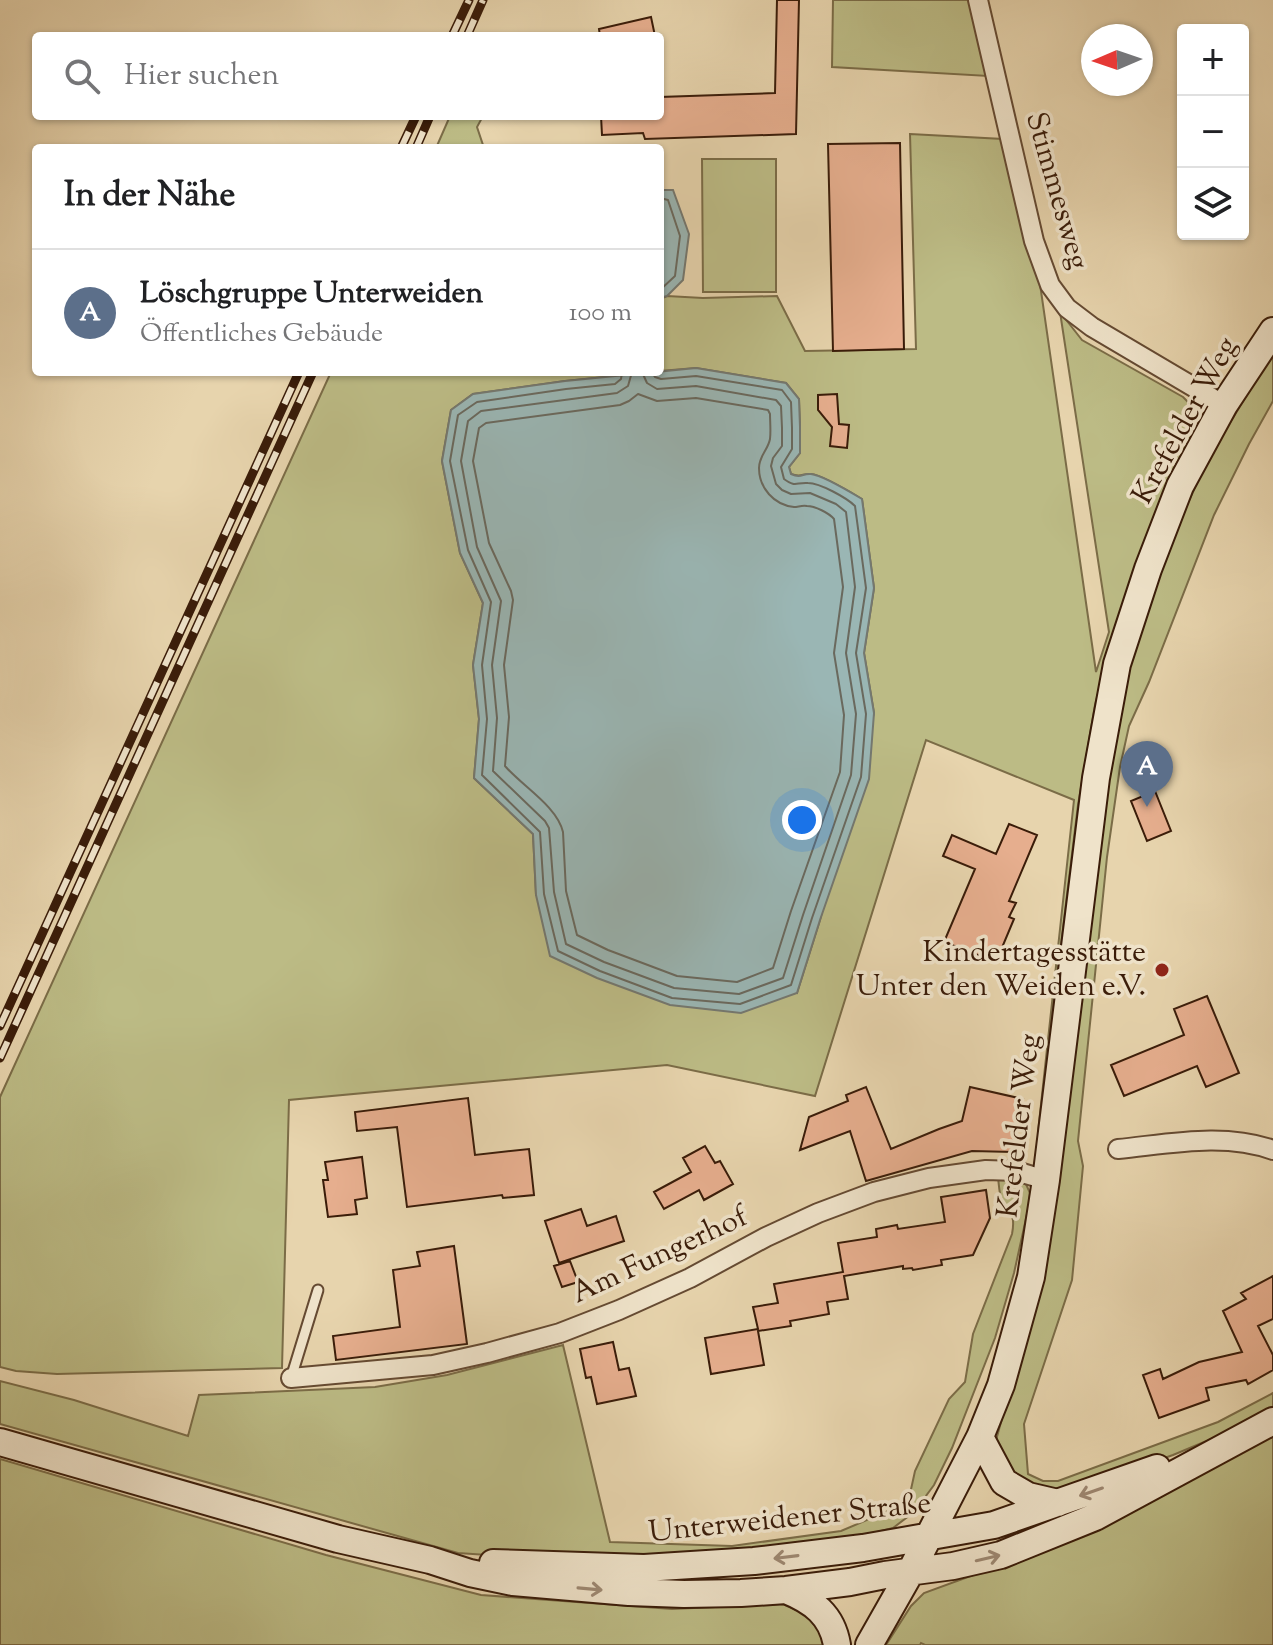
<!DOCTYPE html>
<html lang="de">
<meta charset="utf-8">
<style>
:root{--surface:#fff;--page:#f2f2f2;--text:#202124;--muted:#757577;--line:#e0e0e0;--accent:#8f2418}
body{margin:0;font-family:"Sorts Mill Goudy",serif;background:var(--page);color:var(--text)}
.controls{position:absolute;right:24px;top:24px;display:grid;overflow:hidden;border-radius:8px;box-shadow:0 2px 6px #0004}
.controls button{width:72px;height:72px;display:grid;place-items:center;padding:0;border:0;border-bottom:2px solid var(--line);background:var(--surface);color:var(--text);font:40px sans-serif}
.compass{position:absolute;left:1081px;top:24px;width:72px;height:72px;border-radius:50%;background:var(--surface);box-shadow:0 2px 6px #0004;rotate:268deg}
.you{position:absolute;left:802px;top:820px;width:28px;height:28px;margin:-20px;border:6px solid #fff;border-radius:50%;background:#1a73e8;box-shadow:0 0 0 12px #1a73e833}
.badge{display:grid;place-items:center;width:52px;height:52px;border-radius:50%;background:var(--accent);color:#fff;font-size:26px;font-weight:700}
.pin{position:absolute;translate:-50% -66px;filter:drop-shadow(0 2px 4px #0008)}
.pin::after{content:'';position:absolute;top:42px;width:28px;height:24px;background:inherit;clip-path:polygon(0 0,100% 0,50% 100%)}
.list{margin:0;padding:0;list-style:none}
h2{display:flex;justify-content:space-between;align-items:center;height:104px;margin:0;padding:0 32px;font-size:34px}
h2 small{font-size:26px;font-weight:400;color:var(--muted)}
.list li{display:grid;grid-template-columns:52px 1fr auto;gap:24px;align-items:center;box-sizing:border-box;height:128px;padding:0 32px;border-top:2px solid var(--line)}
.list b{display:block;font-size:30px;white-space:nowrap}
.list p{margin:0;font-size:26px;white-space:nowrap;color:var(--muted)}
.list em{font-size:26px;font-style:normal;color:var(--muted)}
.icon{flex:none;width:44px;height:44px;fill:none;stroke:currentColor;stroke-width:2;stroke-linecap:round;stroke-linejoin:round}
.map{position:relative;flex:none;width:1273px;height:1645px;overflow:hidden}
.search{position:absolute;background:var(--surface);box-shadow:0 2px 6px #0004;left:32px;top:32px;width:632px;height:88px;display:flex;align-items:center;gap:20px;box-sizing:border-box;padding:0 28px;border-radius:8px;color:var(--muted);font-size:30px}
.panel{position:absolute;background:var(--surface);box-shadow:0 2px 6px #0004;left:32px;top:144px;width:632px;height:232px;border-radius:8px}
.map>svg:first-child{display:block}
.green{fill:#bcbb85;stroke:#7b6c47;stroke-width:2}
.water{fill:#9ab6b4;stroke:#747870;stroke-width:2}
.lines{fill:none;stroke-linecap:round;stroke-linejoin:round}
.shore{stroke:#6a695e;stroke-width:2}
.building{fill:#e6ae8e;stroke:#3a1c09;stroke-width:2}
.lane-casing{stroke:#654a32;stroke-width:13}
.street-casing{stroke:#654a32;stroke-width:22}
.secondary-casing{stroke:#3a1c09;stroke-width:30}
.lane{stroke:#efe3ca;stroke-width:9}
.street{stroke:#efe3ca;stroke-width:18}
.secondary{stroke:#efe3ca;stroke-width:26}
.rail-casing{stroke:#3a1c09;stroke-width:9}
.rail{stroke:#efe3ca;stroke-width:6;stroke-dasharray:18;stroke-linecap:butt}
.oneway{stroke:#9e8973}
.poi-dot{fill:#8f2418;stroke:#efe3ca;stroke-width:3}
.labels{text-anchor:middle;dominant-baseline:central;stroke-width:7;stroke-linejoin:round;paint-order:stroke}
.street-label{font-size:30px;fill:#3a1c09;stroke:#efe3ca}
.poi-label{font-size:30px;fill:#3a1c09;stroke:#efe3ca;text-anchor:end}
</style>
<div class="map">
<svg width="1273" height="1645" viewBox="0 0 1273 1645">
<rect width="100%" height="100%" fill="#e7d4ad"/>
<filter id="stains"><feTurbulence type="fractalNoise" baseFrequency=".0025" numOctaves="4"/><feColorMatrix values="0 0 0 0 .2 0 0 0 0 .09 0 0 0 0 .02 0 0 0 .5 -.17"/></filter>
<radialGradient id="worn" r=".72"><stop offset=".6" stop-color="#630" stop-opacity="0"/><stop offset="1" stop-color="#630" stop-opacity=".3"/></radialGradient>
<path class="green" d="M833 0H970L988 76 832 67Z
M450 116H483L477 127 484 148H436Z
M910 134 1003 139 1040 284 1096 672 1109 632 1060 312 1082 340 1183 397C1198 411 1195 417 1194 436L1115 628 1095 705 1078 805 1038 1132 1074 800 926 740 815 1096 667 1065 289 1100 282 1368 57 1374 16 1371 0 1367V1097L331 372H654L565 381 473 394 451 410 442 461 460 553 483 603 473 665 479 719 474 778 533 834 536 895 797 993 820 920 874 713 864 653 874 588 862 499C852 493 822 475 811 474 802 473 802 478 791 474L789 467 800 453V427L799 399 786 383 696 368 660 371V299L667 296 703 298 777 296 805 351 916 349Z
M702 159H776V292H703Z
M1273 352V401L1249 444 1214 515 1149 682 1129 726 1120 767 1107 857 1078 1141 1083 1166 1072 1280 1024 1424 1028 1474 1043 1481H1058L1218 1422 1273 1393V1406L1221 1435 1173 1455 1056 1496 1020 1490 995 1444 1036 1294 1051 1218 1072 1078 1097 840 1133 644 1186 507 1208 459Z
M1015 1176 1025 1182 1030 1193 1029 1205 1014 1273 995 1338 952 1448 934 1485 914 1512 893 1528 844 1540 596 1562 458 1553 0 1424V1381L74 1400 188 1436 199 1395 375 1387 447 1375 563 1345 610 1542 732 1546 841 1531 895 1508 910 1494 915 1471 949 1399 965 1382 973 1334 1012 1234C1016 1213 1009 1214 1001 1197 999 1192 999 1184 998 1178Z
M1273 1432V1645H925L921 1643 920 1645H886L911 1606 924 1593 976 1574Z
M0 1459 326 1555 481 1595 672 1609 783 1604 805 1614 828 1641 827 1645H0Z"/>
<path class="water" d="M660 190H673L689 234 683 280 667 296 660 298Z
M696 368 786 383 799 399 800 427V453L789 467 791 474C802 479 802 473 811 474 821 475 852 493 862 499L874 588 864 653 874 713 869 779 820 920 797 993 741 1013 670 1005 597 978 550 956 536 895 533 834 474 778 479 719 473 665 483 603 460 553 442 461 451 410 473 394 565 381Z"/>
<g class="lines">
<path class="shore" d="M660 198 668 200 680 236 675 276 660 290
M622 372 621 379 615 384 566 389 477 402 458 415 450 461 468 550 491 602 482 665 487 719 482 775 540 832 544 894 558 951 600 971 672 998 740 1004 791 985 812 918 861 777 866 714 856 653 866 588 855 506C847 498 820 483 808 483 796 482 796 488 784 479L781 467 792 449V428L791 402 782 390 696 376 661 379 655 377 652 372
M632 372 628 386 617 393 481 411 468 421 461 461 477 547 501 601 492 665 497 718 493 771 545 821 549 828 554 892 566 944 604 962 674 988 739 994 783 978 803 915 851 775 856 714 846 653 855 587 846 512 836 504 810 493 791 494 782 490 776 484 771 466 773 458 782 446V428L781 406 776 400 696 386 657 389 647 383 642 372
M638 394 657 401 696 398 768 410 770 414C770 422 771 431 770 439 768 450 759 456 759 468 759 488 774 505 794 507 798 507 802 505 807 506 815 506 829 513 834 519L843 587 834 653 844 715 840 772 791 911 773 968 737 982 677 976 608 950 577 935 566 891 563 832C557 806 522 786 505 766L509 717 504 665 513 600 511 591 489 543 473 461 479 428 486 423 620 405 629 401Z"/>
</g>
<path class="building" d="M777 0H799L796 134 645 139 643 133 602 135 601 116H660V97L775 93Z
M651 17 655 36H600L599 29Z
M900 143 904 349 833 351 828 144Z
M837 394 839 424 849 425 847 448 830 446 832 427 818 410V395Z
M1155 791 1171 831 1147 841 1131 801Z
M1009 824 1037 835 1009 901 1016 903 1009 917 1014 919 996 962 944 942 975 869 943 856 952 835 996 854Z
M1207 996 1239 1073 1206 1087 1197 1066 1124 1096 1111 1065 1184 1035 1174 1009Z
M866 1087 891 1149 939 1129 962 1121 970 1087 1023 1099 1013 1152 972 1151 866 1181 850 1131 800 1150 809 1117 848 1101 846 1095Z
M468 1098 475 1155 529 1149 534 1195 503 1198 502 1195 407 1207 397 1127 357 1131 355 1112Z
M705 1146 715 1163 720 1161 733 1184 704 1200 699 1190 664 1209 654 1192 691 1172 683 1158Z
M362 1157 367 1198 355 1200 357 1214 328 1217 323 1180H328L325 1162Z
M986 1190 990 1218 973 1255 941 1260 942 1265 913 1270 912 1268 903 1269V1266L844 1276 848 1299 827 1302 829 1314 790 1321 791 1326 758 1331 764 1365 711 1374 705 1338 758 1329 753 1307 778 1303 774 1284 843 1272 838 1243 877 1237 876 1229 897 1225 898 1229 945 1222 941 1197Z
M581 1209 587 1226 616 1216 624 1241 559 1263 545 1221Z
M454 1246 467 1344 336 1360 333 1336 400 1327 393 1270 420 1266 417 1252Z
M570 1261 578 1282 562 1287 554 1266Z
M1273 1276V1319L1258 1326 1273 1355V1370L1248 1384 1246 1380 1206 1388 1209 1400 1159 1418 1143 1375 1160 1369 1163 1379 1199 1362 1242 1352 1223 1311 1246 1299 1241 1293Z
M613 1342 619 1370 629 1368 636 1396 597 1404 591 1377 586 1378 580 1349Z"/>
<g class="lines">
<defs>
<path id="lane" d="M291 1378 318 1290"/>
<path id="street" d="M978 0 1034 241 1050 285 1067 308 1092 327 1224 405
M1118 1149C1169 1144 1224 1132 1273 1150
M291 1378 433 1365 487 1353 560 1333 619 1310 690 1278 766 1237 818 1213 874 1192 929 1178 986 1170 1016 1171 1046 1180"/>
<path id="secondary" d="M980 1437 1004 1482 1028 1496 1058 1503
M0 1442 338 1539 430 1560 470 1573 513 1582 629 1592 684 1594 741 1593 786 1590 850 1582 885 1575 953 1566 1001 1555 1095 1517 1273 1421
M493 1563 644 1568 754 1561 863 1548 994 1525 1157 1468
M786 1590C813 1601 832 1615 837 1645
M869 1645 911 1571 980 1437 1001 1385 1031 1277 1046 1180 1096 778 1117 664 1148 569 1180 486 1224 405 1273 331"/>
</defs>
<use href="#lane" class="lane-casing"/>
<use href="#street" class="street-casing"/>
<use href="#secondary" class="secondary-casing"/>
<use href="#lane" class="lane"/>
<use href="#street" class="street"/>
<use href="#secondary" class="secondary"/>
<defs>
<path id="rail" d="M452 36 469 0
M467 36 483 0
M401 148 416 116
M416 148 430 116
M0 1026 299 372
M0 1058 313 372"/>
</defs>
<use href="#rail" class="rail-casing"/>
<use href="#rail" class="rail"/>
</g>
<defs><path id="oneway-shaft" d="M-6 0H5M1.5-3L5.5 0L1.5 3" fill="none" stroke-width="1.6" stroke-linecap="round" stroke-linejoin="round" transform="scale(2)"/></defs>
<g class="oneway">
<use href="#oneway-shaft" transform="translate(1091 1492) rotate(161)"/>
<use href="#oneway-shaft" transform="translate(786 1557) rotate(173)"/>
<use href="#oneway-shaft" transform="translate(988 1558) rotate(-13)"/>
<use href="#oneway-shaft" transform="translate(590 1589) rotate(5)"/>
</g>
<circle class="poi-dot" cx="1162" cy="970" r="8"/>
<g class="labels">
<g class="street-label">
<text transform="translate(1056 191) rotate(74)">Stimmesweg</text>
<text transform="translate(1186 421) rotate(-61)">Krefelder Weg</text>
<text transform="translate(1020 1126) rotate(-83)">Krefelder Weg</text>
<text transform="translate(660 1256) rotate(-25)">Am Fungerhof</text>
<text transform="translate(790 1519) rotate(-6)">Unterweidener Straße</text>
</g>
<g class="poi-label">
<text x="1146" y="953">Kindertagesstätte<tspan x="1146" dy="34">Unter den Weiden e.V.</tspan></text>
</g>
</g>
<rect width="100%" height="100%" filter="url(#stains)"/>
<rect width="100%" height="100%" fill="url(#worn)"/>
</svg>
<div class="controls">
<button>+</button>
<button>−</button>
<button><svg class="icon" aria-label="layers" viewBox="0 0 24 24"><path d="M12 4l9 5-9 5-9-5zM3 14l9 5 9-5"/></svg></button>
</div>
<svg class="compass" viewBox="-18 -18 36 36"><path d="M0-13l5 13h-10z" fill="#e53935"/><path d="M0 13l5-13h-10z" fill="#757577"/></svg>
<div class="you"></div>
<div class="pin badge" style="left:1147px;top:807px;background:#5c6f8a">A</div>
<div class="search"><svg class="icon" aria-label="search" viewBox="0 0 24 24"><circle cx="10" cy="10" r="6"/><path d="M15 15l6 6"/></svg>Hier suchen</div>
<section class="panel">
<h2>In der Nähe<small></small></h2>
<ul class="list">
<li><span class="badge" style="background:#5c6f8a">A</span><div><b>Löschgruppe Unterweiden</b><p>Öffentliches Gebäude</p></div><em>100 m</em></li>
</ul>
</section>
</div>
